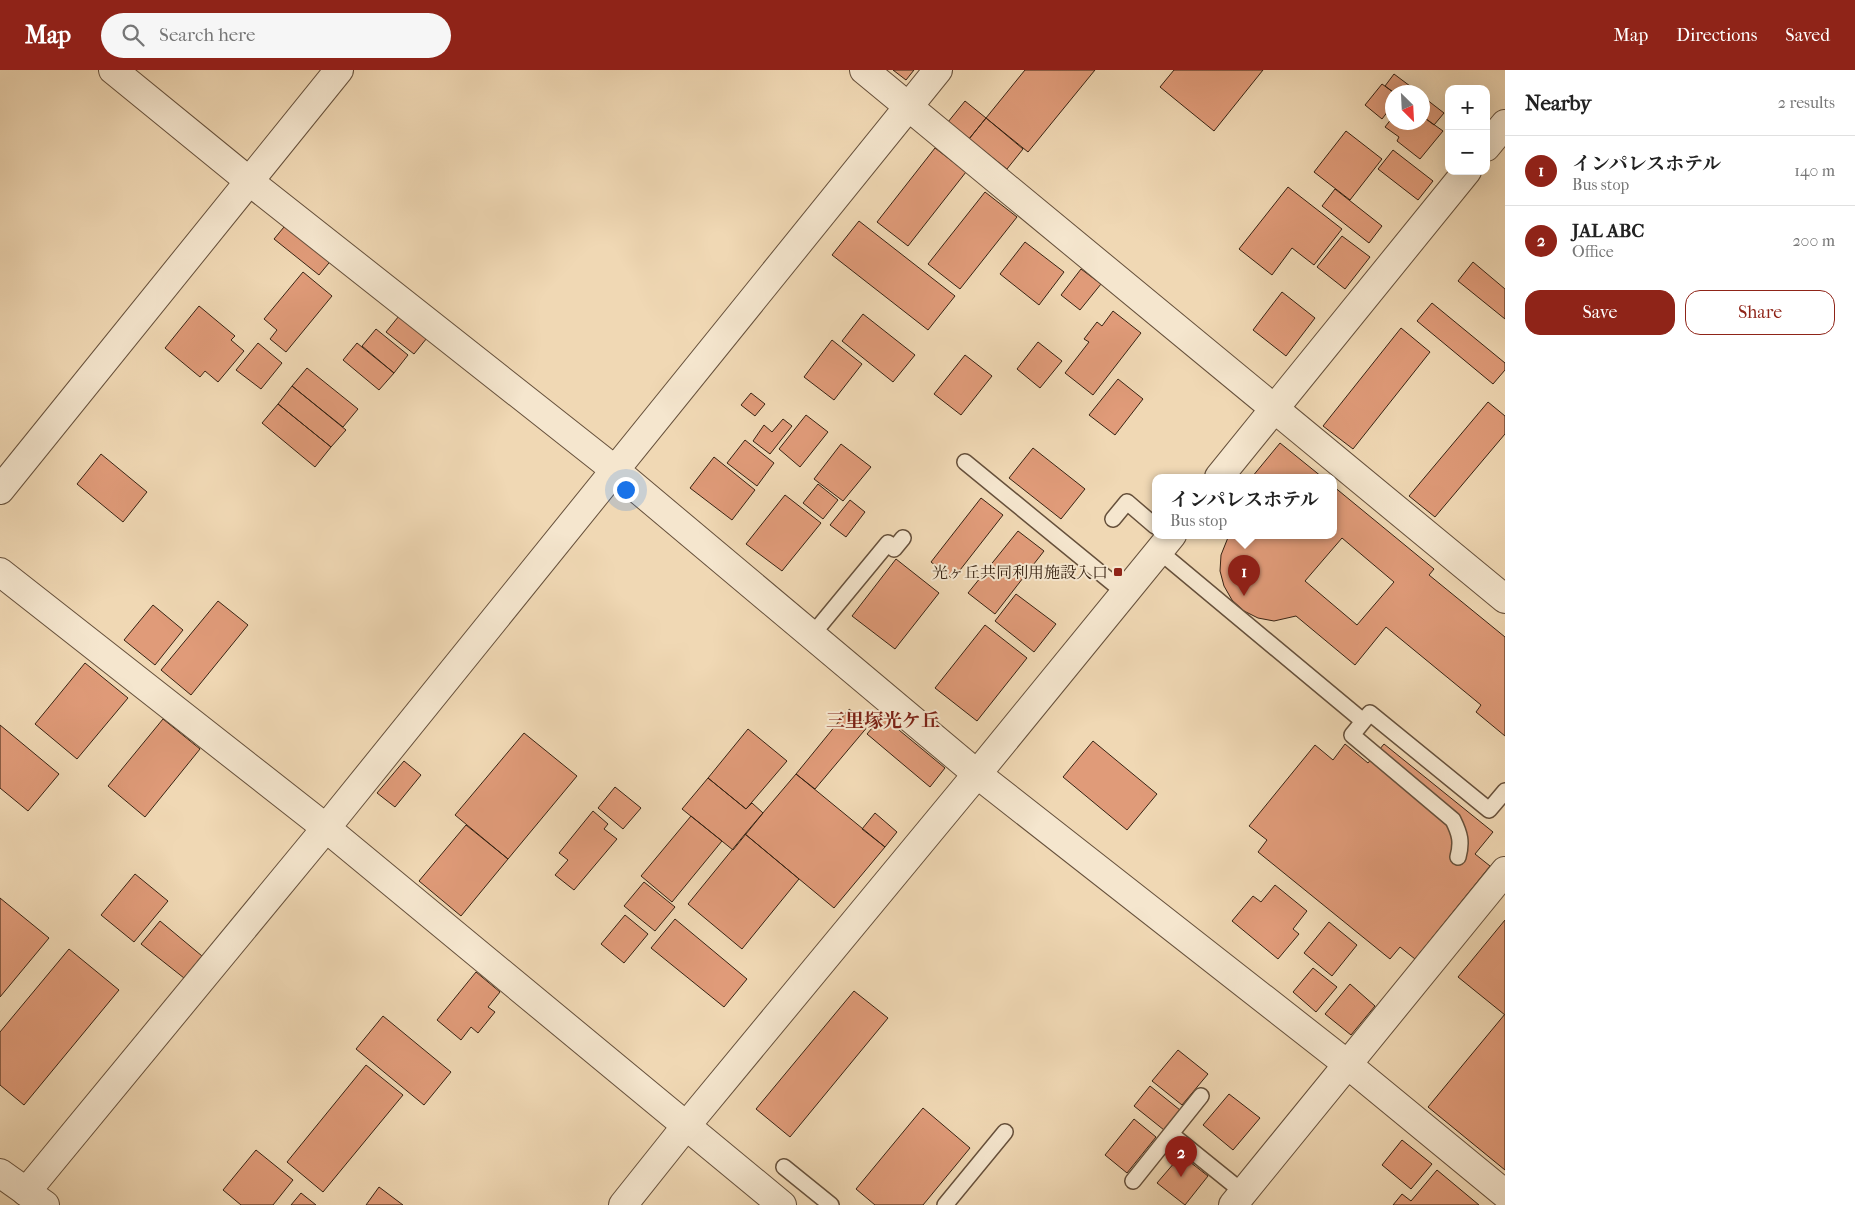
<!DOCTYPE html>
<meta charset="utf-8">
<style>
:root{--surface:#fff;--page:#f6f6f6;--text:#222;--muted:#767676;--line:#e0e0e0;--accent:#8f2418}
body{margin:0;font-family:"IM FELL French Canon","Noto Serif JP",serif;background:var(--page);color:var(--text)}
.controls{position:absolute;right:15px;top:15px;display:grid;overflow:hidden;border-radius:10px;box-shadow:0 5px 20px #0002}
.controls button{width:45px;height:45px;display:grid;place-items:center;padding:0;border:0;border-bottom:1px solid var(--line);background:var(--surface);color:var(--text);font:25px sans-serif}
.compass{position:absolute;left:1385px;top:15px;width:45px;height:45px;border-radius:50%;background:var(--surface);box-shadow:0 5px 20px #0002;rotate:156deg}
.you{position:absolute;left:625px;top:419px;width:18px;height:18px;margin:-12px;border:4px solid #fff;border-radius:50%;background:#1a73e8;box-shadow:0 0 0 8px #1a73e833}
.badge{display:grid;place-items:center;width:32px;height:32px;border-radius:50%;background:var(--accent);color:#fff;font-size:16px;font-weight:700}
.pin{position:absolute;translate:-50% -41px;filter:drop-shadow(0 1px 2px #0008)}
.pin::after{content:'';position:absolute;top:26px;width:18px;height:15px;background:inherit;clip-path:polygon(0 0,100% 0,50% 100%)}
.popup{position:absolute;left:1152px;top:404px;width:185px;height:65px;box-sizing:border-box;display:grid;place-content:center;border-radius:10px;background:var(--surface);filter:drop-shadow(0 1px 4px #0005);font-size:16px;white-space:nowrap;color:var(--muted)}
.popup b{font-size:19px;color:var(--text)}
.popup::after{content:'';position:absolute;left:50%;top:100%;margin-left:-10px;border:10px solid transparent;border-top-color:var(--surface)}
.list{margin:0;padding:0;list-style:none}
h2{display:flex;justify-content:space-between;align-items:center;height:65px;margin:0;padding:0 20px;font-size:21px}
h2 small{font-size:16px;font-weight:400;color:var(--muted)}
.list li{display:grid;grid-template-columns:32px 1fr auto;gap:15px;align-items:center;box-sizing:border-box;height:70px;padding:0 20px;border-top:1px solid var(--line)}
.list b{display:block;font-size:19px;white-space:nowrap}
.list p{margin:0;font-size:16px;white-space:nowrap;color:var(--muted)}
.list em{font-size:16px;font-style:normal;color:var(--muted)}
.actions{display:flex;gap:10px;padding:15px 20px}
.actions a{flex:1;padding:11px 0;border:1px solid var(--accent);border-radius:15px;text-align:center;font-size:18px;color:var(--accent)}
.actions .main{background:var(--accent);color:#fff}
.icon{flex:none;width:28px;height:28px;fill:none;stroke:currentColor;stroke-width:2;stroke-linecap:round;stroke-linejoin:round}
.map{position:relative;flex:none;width:1505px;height:1135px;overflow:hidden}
header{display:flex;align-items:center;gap:30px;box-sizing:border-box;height:70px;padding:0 25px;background:var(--accent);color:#fff}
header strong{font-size:24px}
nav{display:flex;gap:28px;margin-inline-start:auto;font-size:18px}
.search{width:350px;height:45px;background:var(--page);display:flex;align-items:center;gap:12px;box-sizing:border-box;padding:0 18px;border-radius:28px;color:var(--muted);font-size:19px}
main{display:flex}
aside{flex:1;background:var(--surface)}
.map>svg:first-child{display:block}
.building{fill:#e09b79;stroke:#382313;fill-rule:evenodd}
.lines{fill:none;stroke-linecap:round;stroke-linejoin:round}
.service-casing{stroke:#66503b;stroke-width:18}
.minor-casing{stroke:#66503b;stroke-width:30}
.tertiary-casing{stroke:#66503b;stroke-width:30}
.service{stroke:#f5e6ce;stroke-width:15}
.minor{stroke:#f5e6ce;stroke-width:28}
.tertiary{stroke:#f5e6ce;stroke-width:28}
.poi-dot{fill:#8f2418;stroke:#f5e6ce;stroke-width:2}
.labels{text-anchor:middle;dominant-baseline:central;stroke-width:4;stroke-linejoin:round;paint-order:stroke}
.poi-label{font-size:16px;fill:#382313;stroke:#f5e6ce;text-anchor:end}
.quarter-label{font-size:19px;font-weight:bold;fill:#7a1f14;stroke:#f5e6ce}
</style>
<header>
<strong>Map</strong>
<div class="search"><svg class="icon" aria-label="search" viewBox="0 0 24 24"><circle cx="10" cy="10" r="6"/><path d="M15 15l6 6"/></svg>Search here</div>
<nav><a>Map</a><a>Directions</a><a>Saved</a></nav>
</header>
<main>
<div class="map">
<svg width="1505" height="1135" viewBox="0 0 1505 1135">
<rect width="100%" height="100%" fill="#f0d8b4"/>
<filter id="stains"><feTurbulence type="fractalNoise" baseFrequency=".004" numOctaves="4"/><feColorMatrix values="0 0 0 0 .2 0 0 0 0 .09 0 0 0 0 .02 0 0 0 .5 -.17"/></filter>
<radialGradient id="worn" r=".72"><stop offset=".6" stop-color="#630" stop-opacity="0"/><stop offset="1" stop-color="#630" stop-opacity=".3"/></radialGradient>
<path class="building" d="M893 0H914L906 10Z
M1025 0H1095L1028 82 986 48Z
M1174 0H1263L1214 61 1160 17Z
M1394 4 1418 22H1393L1385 16Z
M1382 14 1393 22 1392 36 1382 49 1365 35Z
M1422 26 1444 43 1434 55 1422 46Z
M965 31 986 48 969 69 948 52Z
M1422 46 1443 61 1420 89 1397 71 1399 67 1385 57 1392 48V52H1422Z
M986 48 1023 79 1007 99 969 69Z
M1346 61 1382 89 1350 130 1314 102Z
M935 78 966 102 908 176 877 152Z
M1393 80 1433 111 1418 130 1378 99Z
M1288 117 1342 159 1314 195 1292 178 1272 205 1239 179Z
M1335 119 1382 156 1369 173 1322 136Z
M985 122 1017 147 960 219 928 194Z
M289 151 333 188 319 205 274 169Z
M859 151 955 226 928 260 832 185Z
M1342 166 1370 187 1345 219 1317 197Z
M1025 172 1064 202 1039 235 1000 204Z
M1473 192 1505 219V249L1458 211Z
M1081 199 1101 214 1080 240 1061 225Z
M303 202 332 226 286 282 270 269 277 260 264 249Z
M1282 222 1315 248 1286 286 1253 260Z
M1432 233 1505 293V300L1493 314 1417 251Z
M199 236 235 266 231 270 244 281 218 312 205 301 200 307 165 278Z
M403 241 431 263 414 284 386 262Z
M1113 241 1141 263 1093 325 1065 303 1089 272 1084 269 1097 252 1102 256Z
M863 244 915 285 893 312 842 271Z
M1401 258 1430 282 1353 379 1323 356Z
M376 259 408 285 394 303 362 276Z
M832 270 862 294 834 330 804 307Z
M1038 272 1062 291 1040 318 1017 299Z
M258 273 282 293 261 319 236 300Z
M357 273 394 303 379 320 343 290Z
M965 285 992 306 961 345 934 324Z
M307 298 358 339 343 357 292 316Z
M1118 309 1143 329 1115 365 1089 345Z
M292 316 346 360 331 377 278 334Z
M751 323 765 334 755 346 741 335Z
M1488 332 1505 346V364L1435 447 1409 426Z
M278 334 331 377 315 397 262 353Z
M806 345 828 362 800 397 779 379Z
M783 349 792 356 770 384 753 371 764 355 772 362Z
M745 370 774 393 757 416 727 393Z
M1280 373 1322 407H1252Z
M841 374 871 397 843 431 814 409Z
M1033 378 1085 419 1061 449 1009 408Z
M101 384 147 422 123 452 77 414Z
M714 387 755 420 732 450 690 418Z
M818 414 838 430 823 449 803 433Z
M1333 416 1434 499 1429 505 1505 567V666L1476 642 1481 635 1386 557 1355 595 1296 546 1274 551 1258 548 1244 541 1232 530 1224 516 1220 501 1221 485 1229 465H1333ZM1342 468 1394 512 1357 555 1305 511Z
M785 425 821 453 782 501 746 474Z
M981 428 1003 445 953 509 931 492Z
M850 430 865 442 846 467 830 455Z
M1018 461 1044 481 995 544 968 523Z
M896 489 939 523 895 579 852 546Z
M1016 524 1056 554 1034 582 995 551Z
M218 531 248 555 191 625 161 600Z
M153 535 183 560 155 595 124 570Z
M985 555 1027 588 977 651 935 618Z
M85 593 128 628 77 689 35 654Z
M849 639 869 655 815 719 796 704Z
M882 646 945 698 930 717 867 664Z
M163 649 200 679 145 747 108 716Z
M0 655 59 704 28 741 0 718Z
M748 659 787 691 746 739 708 708Z
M524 663 577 706 508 789 455 745Z
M1093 671 1157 724 1127 760 1063 707Z
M1345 674 1368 693 1384 674 1493 762 1475 784 1490 796 1415 889 1400 877 1390 889 1258 782 1267 770 1249 756 1315 675 1333 690Z
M404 691 421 705 395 737 377 723Z
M796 704 885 777 834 838 745 764Z
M708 708 746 739 752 733 763 743 733 780 682 739Z
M615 717 641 738 623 759 598 738Z
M593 741 608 754 604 759 617 769 574 820 555 805 568 790 559 783Z
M875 743 897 762 885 777 862 759Z
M691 746 722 771 672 832 641 806Z
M466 755 508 789 461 846 419 811Z
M745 764 799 809 742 879 688 834Z
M135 804 168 831 134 872 101 845Z
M644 812 675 837 655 861 624 836Z
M1275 815 1307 841 1293 859 1299 864 1278 889 1232 851 1253 826 1261 832Z
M0 828 49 868 0 927Z
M625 845 648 864 624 893 601 874Z
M675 849 747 909 724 937 651 878Z
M1505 850V945L1458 907Z
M160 851 202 886 184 908 141 874Z
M1329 852 1357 875 1332 906 1304 883Z
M69 879 119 920 24 1035 0 1015V962Z
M1313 898 1337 917 1316 942 1293 922Z
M476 902 500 922 488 937 495 942 478 963 471 957 461 970 437 950Z
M1350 914 1375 936 1351 965 1325 944Z
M854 921 888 948 790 1067 756 1039Z
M1505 944V1100L1428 1037Z
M383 946 451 1002 424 1035 356 979Z
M1178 980 1208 1004 1182 1035 1152 1011Z
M366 995 403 1025 323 1122 287 1092Z
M1150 1016 1180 1040 1164 1060 1134 1036Z
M1229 1024 1260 1048 1233 1080 1203 1055Z
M923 1038 970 1078 923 1135H875L856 1119Z
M1134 1049 1156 1067 1127 1103 1105 1085Z
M1402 1070 1432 1094 1411 1119 1382 1095Z
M256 1080 293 1110 273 1135H241L223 1120Z
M1181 1085 1208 1106 1185 1135 1157 1113Z
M1437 1100 1479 1135H1393L1402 1124 1411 1131Z
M379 1117 403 1135H366Z
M301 1123 316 1135H291Z"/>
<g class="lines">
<defs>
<path id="service" d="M965 392 1125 523
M1113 449 1127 432 1155 456
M1159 481 1363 651
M812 565 888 473 894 479 903 468
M1458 787C1462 772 1460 764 1453 750L1352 665 1370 643 1489 740 1505 721
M1171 1064 1244 1123
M784 1097 831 1135
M1133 1111 1201 1026
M945 1135 1005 1062"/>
<path id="minor" d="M113 0 249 111 615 400 977 704 1347 994 1505 1124
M864 0 1505 529
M0 420 339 0
M0 502 326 758 782 1135
M26 1122 326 758 938 0
M1233 1135 1505 801"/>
<path id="tertiary" d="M1486 77 1505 54
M1219 407 1467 101
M0 1103 45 1135
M623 1135 686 1056 977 704 1172 465"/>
</defs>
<use href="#service" class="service-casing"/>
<use href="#minor" class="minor-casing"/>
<use href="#tertiary" class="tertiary-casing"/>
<use href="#service" class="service"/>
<use href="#minor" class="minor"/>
<use href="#tertiary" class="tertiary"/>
</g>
<rect class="poi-dot" x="1113" y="497" width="10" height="10" rx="2.5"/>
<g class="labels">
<g class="poi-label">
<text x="1108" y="502">光ヶ丘共同利用施設入口</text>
</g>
<g class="quarter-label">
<text x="883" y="651">三里塚光ケ丘</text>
</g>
</g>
<rect width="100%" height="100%" filter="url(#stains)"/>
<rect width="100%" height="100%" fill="url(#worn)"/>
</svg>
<div class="controls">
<button>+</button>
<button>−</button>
</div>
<svg class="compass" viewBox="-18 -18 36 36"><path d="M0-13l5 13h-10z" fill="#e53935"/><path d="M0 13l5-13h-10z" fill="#767676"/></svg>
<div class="you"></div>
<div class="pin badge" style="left:1244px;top:526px">1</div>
<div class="popup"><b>インパレスホテル</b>Bus stop</div>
<div class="pin badge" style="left:1181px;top:1107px">2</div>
</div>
<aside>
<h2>Nearby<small>2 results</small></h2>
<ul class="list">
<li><span class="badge">1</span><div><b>インパレスホテル</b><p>Bus stop</p></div><em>140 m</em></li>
<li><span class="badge">2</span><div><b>JAL ABC</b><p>Office</p></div><em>200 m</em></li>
</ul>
<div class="actions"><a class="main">Save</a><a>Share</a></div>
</aside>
</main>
